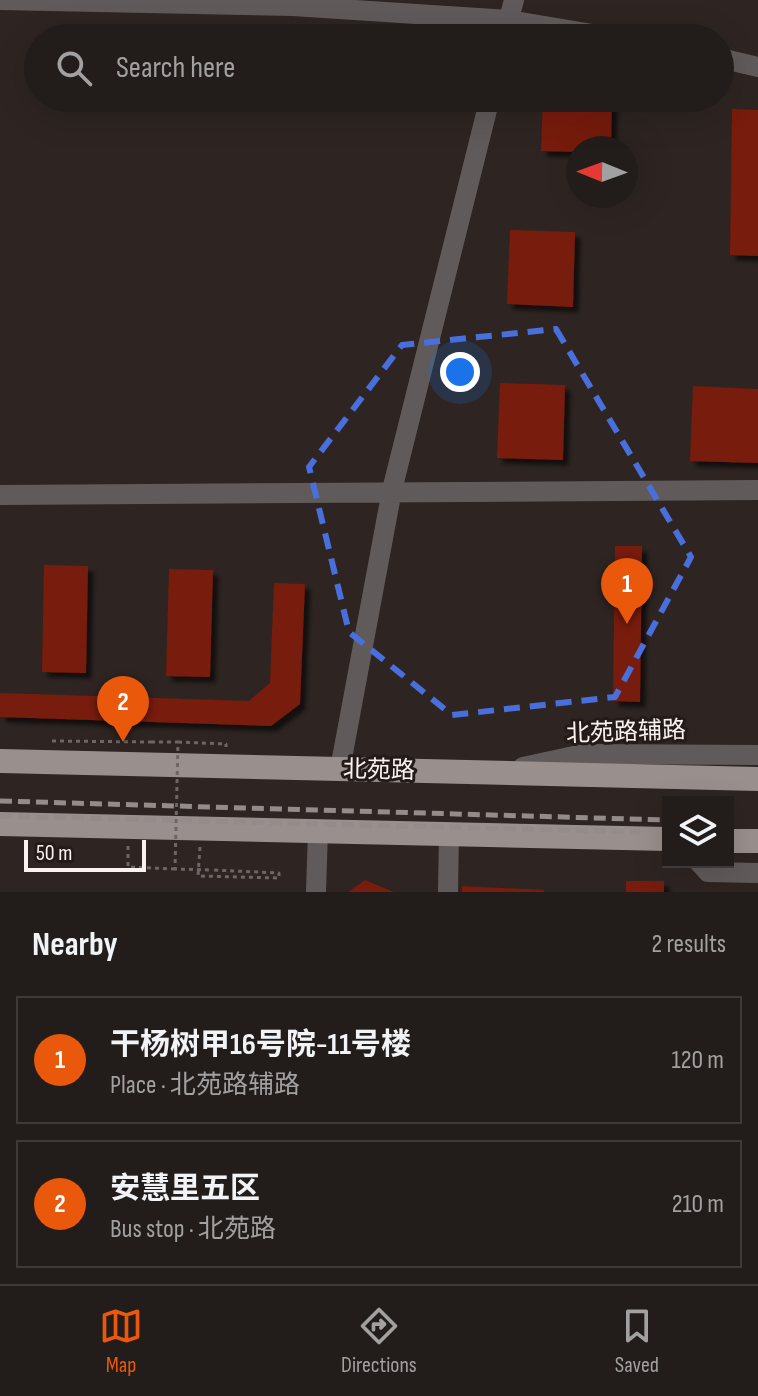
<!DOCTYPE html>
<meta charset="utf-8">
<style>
:root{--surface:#221c1a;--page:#2a2523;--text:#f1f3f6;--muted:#a2a1a2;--line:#3f3a39;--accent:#ea580c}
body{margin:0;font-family:"Sofia Sans Condensed","Noto Sans SC",sans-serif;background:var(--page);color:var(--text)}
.controls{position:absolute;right:24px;bottom:24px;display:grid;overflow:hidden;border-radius:0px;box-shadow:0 8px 32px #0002}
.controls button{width:72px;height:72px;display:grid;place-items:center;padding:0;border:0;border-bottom:2px solid var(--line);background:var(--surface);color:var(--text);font:40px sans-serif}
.compass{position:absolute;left:566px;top:136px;width:72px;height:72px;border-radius:50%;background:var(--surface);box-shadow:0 8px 32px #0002;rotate:271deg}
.scale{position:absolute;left:24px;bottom:20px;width:122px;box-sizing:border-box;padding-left:8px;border:4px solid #f9f2f1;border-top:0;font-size:22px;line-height:28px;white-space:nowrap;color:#f9f2f1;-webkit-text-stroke:6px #241b19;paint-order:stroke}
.you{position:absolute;left:460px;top:372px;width:28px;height:28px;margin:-20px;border:6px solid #fff;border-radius:50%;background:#1a73e8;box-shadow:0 0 0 12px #1a73e833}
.badge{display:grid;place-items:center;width:52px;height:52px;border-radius:50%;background:var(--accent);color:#fff;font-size:26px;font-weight:700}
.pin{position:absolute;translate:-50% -66px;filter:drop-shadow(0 2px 4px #0008)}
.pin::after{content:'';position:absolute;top:42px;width:28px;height:24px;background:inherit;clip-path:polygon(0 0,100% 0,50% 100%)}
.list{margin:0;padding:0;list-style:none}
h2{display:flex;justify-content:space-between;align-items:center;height:104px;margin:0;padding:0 32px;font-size:34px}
h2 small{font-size:26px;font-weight:400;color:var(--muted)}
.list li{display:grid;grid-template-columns:52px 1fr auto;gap:24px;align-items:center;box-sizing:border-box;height:128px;margin:0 16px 16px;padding:0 16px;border:2px solid var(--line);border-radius:0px}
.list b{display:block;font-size:30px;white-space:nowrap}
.list p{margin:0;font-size:26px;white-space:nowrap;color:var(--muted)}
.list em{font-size:26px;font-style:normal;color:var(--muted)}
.icon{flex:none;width:44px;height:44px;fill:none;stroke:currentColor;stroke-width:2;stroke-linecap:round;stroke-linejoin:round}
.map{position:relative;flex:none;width:758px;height:892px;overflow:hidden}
.search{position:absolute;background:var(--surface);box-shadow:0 8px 32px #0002;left:24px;right:24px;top:24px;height:88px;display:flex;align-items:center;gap:20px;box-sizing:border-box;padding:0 28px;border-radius:44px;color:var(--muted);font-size:30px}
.sheet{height:392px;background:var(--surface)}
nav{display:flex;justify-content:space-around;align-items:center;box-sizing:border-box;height:112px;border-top:2px solid var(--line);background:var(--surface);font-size:22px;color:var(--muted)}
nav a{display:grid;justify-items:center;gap:4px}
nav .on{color:var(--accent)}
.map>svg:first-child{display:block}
.building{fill:#781c0a;filter:url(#shadow)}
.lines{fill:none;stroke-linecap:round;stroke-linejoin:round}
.path{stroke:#6e6664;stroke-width:3;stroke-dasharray:4 4;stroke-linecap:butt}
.minor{stroke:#605b5a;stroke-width:20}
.major{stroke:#998f8d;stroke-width:24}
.rail{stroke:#948c8a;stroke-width:5;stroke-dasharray:12 6;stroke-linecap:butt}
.path-bridge{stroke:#6e6664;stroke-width:3;stroke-dasharray:4 4;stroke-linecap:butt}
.marked{fill:none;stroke:#496fdd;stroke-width:6;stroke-dasharray:16 10;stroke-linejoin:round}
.labels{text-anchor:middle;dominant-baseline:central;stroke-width:6;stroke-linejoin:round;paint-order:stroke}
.street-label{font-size:24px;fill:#f9f2f1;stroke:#241b19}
</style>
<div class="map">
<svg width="758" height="892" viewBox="0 0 758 892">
<defs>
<filter id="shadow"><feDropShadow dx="5.5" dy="5.5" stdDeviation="2" flood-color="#0009"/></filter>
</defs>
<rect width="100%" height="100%" fill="#2e2522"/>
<path class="building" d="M543 98H612L611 148H578V152L541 151Z
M732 109 758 110V256L730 255Z
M510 230 575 232 573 307 507 304Z
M500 383 565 385 563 460 497 458Z
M693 386 758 389V463L690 461Z
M615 546H642L640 702 613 701Z
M44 565 88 566 86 673 42 672Z
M169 569 213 570 210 677 166 676Z
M274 583 305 584 300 704 271 726 0 717V693L249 701 270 683Z
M365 880 394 892H348Z
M626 881H664V892H626Z
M462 886 544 890V892H462Z"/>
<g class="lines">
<path class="path" d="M52 741 151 742
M178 742 226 744V747
M128 846V867L175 869
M200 847 198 876 279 878V873L213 870"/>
<path class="minor" d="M0 0 293 6 509 20 616 38
M504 38 514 0
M720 58 758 67
M0 495 758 490
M523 767 583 754 758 755
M340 769 392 490 490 98
M699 862 708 872 758 873
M316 892 318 830
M448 892 449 833"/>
<path class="major" d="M0 761 758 779
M0 824 668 839
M728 841H758"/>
<path class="rail" d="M0 801 668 820
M0 816 640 832"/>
<path class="path-bridge" d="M151 742H178L175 869 213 870"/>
</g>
<path class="marked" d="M556 329 691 557 615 697 452 715 349 632 309 467 402 345Z"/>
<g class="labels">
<g class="street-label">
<text transform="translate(626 732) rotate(-2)">北苑路辅路</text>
<text transform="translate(379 770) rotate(1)">北苑路</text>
</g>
</g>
</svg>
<div class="controls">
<button><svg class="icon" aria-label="layers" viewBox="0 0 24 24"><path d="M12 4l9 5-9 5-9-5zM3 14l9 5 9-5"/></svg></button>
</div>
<svg class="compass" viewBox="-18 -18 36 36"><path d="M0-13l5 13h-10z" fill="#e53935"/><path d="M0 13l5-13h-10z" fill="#a2a1a2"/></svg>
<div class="scale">50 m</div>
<div class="you"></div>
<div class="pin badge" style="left:627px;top:624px">1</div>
<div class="pin badge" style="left:123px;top:742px">2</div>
<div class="search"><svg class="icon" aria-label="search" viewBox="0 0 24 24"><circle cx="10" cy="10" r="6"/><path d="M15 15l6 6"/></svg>Search here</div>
</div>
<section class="sheet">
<h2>Nearby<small>2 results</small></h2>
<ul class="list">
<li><span class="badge">1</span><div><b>干杨树甲16号院-11号楼</b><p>Place · 北苑路辅路</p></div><em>120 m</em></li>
<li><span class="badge">2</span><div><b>安慧里五区</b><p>Bus stop · 北苑路</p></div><em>210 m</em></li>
</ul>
</section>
<nav>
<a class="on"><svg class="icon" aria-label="map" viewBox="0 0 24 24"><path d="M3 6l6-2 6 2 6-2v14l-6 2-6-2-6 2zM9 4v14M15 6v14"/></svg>Map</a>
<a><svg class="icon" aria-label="directions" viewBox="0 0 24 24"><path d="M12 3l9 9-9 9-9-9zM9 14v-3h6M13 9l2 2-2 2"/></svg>Directions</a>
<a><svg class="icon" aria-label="saved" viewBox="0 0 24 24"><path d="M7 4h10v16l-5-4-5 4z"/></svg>Saved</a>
</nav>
